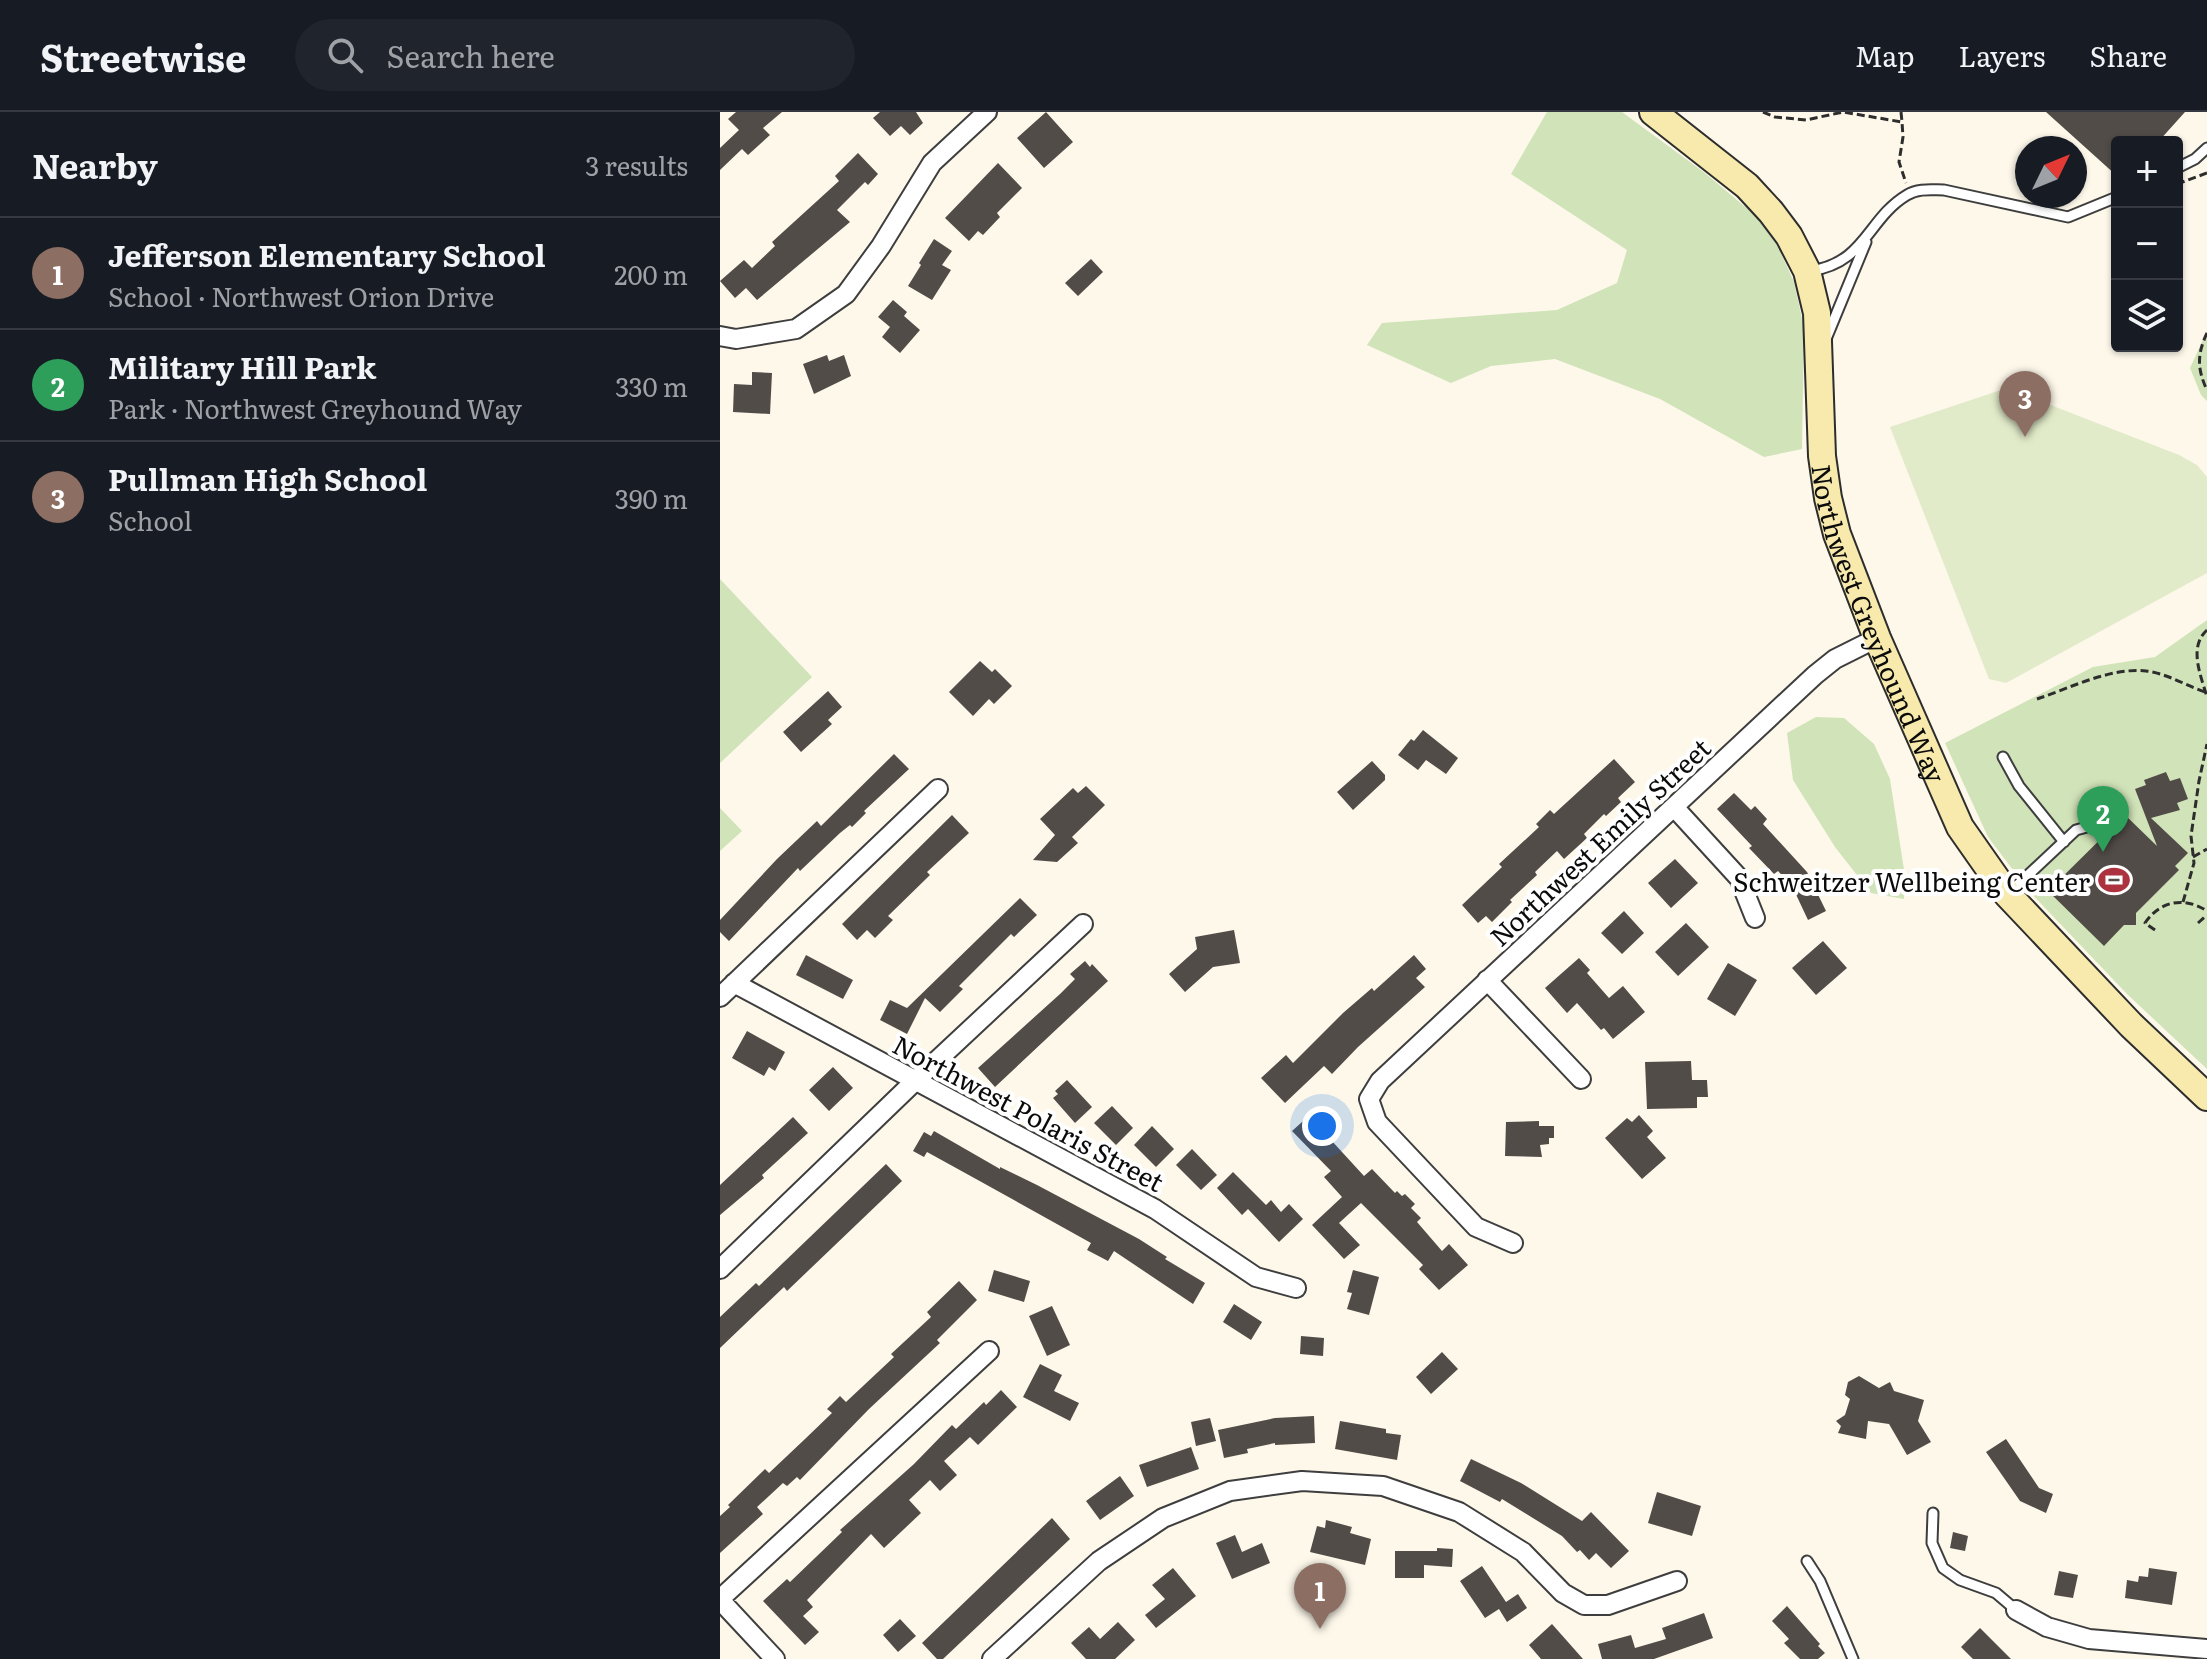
<!DOCTYPE html>
<meta charset="utf-8">
<style>
:root{--surface:#171b24;--page:#20242c;--text:#f1f3f6;--muted:#9ea1a6;--line:#363941;--accent:#db2777}
body{margin:0;font-family:Literata,serif;background:var(--page);color:var(--text)}
.controls{position:absolute;right:24px;top:24px;display:grid;overflow:hidden;border-radius:8px;box-shadow:0 2px 6px #0004}
.controls button{width:72px;height:72px;display:grid;place-items:center;padding:0;border:0;border-bottom:2px solid var(--line);background:var(--surface);color:var(--text);font:40px sans-serif}
.compass{position:absolute;left:1295px;top:24px;width:72px;height:72px;border-radius:50%;background:var(--surface);box-shadow:0 2px 6px #0004;rotate:47deg}
.you{position:absolute;left:602px;top:1014px;width:28px;height:28px;margin:-20px;border:6px solid #fff;border-radius:50%;background:#1a73e8;box-shadow:0 0 0 12px #1a73e833}
.badge{display:grid;place-items:center;width:52px;height:52px;border-radius:50%;background:var(--accent);color:#fff;font-size:26px;font-weight:700}
.pin{position:absolute;translate:-50% -66px;filter:drop-shadow(0 2px 4px #0008)}
.pin::after{content:'';position:absolute;top:42px;width:28px;height:24px;background:inherit;clip-path:polygon(0 0,100% 0,50% 100%)}
.list{margin:0;padding:0;list-style:none}
h2{display:flex;justify-content:space-between;align-items:center;height:104px;margin:0;padding:0 32px;font-size:34px}
h2 small{font-size:26px;font-weight:400;color:var(--muted)}
.list li{display:grid;grid-template-columns:52px 1fr auto;gap:24px;align-items:center;box-sizing:border-box;height:112px;padding:0 32px;border-top:2px solid var(--line)}
.list b{display:block;font-size:30px;white-space:nowrap}
.list p{margin:0;font-size:26px;white-space:nowrap;color:var(--muted)}
.list em{font-size:26px;font-style:normal;color:var(--muted)}
.icon{flex:none;width:44px;height:44px;fill:none;stroke:currentColor;stroke-width:2;stroke-linecap:round;stroke-linejoin:round}
.map{position:relative;flex:none;width:1487px;height:1547px;overflow:hidden}
header{display:flex;align-items:center;gap:48px;box-sizing:border-box;height:112px;padding:0 40px;background:var(--surface);border-bottom:2px solid var(--line)}
header strong{font-size:38px}
nav{display:flex;gap:44px;margin-inline-start:auto;font-size:28px}
.search{width:560px;height:72px;background:var(--page);display:flex;align-items:center;gap:20px;box-sizing:border-box;padding:0 28px;border-radius:44px;color:var(--muted);font-size:30px}
main{display:flex}
aside{flex:1;background:var(--surface)}
.map>svg:first-child{display:block}
.green{fill:#d1e3b8}
.pitch{fill:#e2ebc9}
.building{fill:#524c48}
.lines{fill:none;stroke-linecap:round;stroke-linejoin:round}
.lane-casing{stroke:#3e3e3e;stroke-width:13}
.street-casing{stroke:#3e3e3e;stroke-width:22}
.secondary-casing{stroke:#2d2d2d;stroke-width:30}
.path{stroke:#2d2d2d;stroke-width:3;stroke-dasharray:8 4;stroke-linecap:butt}
.lane{stroke:#fff;stroke-width:9}
.street{stroke:#fff;stroke-width:18}
.secondary{stroke:#f7eaac;stroke-width:26}
.labels{text-anchor:middle;dominant-baseline:central;stroke-width:8;stroke-linejoin:round;paint-order:stroke}
.street-label{font-size:26px;fill:#0b0b0b;stroke:#fff}
.poi-label{font-size:26px;fill:#0b0b0b;stroke:#fff;text-anchor:end}
</style>
<header>
<strong>Streetwise</strong>
<div class="search"><svg class="icon" aria-label="search" viewBox="0 0 24 24"><circle cx="10" cy="10" r="6"/><path d="M15 15l6 6"/></svg>Search here</div>
<nav><a>Map</a><a>Layers</a><a>Share</a></nav>
</header>
<main>
<aside>
<h2>Nearby<small>3 results</small></h2>
<ul class="list">
<li><span class="badge" style="background:#8d6e63">1</span><div><b>Jefferson Elementary School</b><p>School · Northwest Orion Drive</p></div><em>200 m</em></li>
<li><span class="badge" style="background:#2e9e5b">2</span><div><b>Military Hill Park</b><p>Park · Northwest Greyhound Way</p></div><em>330 m</em></li>
<li><span class="badge" style="background:#8d6e63">3</span><div><b>Pullman High School</b><p>School</p></div><em>390 m</em></li>
</ul>
</aside>
<div class="map">
<svg width="1487" height="1547" viewBox="0 0 1487 1547">
<rect width="100%" height="100%" fill="#fdf8ea"/>
<path class="green" d="M827 0H902L985 61 1049 115 1074 170 1084 216 1082 337 1044 345 940 287 835 247 771 254 731 271 647 233 662 211 837 198 897 171 907 138 791 62Z
M1487 219V289L1481 283 1470 256Z
M0 467 92 565 0 651Z
M1487 508V957L1407 882 1309 779 1268 725 1225 631 1373 555 1435 545Z
M1096 605 1124 606 1154 632 1170 667 1184 758V787L1151 781 1115 735 1073 668 1067 621Z
M0 696 22 719 0 739Z"/>
<path class="pitch" d="M1287 276 1459 343 1477 353 1487 365V461L1286 571 1269 567 1170 315Z"/>
<path class="building" d="M16 0H62L43 16 50 23 28 43 22 37 0 58V36L19 18 8 7Z
M160 0H196L203 11 190 23 181 14 170 24 153 6Z
M326 0 353 30 324 56 297 26Z
M1326 0H1465L1438 30H1397V64Z
M138 41 158 62 148 73 145 70 117 98 130 110 37 188 26 176 15 186 0 169 24 148 32 156 55 134 52 130 119 69 115 64Z
M278 51 302 76 277 101 280 105 263 123 258 119 249 129 225 106Z
M214 127 232 139 222 153 231 158 212 188 188 174 201 153 199 151Z
M371 147 383 160 358 184 345 171Z
M173 188 187 200 184 204 200 218 180 241 162 225 170 215 158 205Z
M107 243 109 249 124 243 131 264 94 282 83 252Z
M32 260 52 261 50 302 13 300 14 272 32 273Z
M260 549 272 560 275 557 292 574 274 592 269 587 253 604 229 580Z
M108 579 122 595 108 608 112 612 81 640 63 620Z
M703 618 738 646 726 662 706 648 698 658 678 643 691 627 694 629Z
M174 642 189 657 144 699 146 701 132 715 130 713 120 721 80 759 78 756 9 829 0 820V808L57 747 97 709 101 714Z
M894 647 915 670 898 686 901 690 886 704 884 702 864 722 867 726 844 747 837 739 815 760 817 763 790 788 792 790 772 810 766 804 758 811 742 793 782 755 779 752 819 715 816 712 830 698 834 702Z
M652 649 665 663V668L633 698 617 680Z
M1446 660 1450 669 1460 666 1468 687 1457 691 1460 698 1431 706 1468 741 1455 754 1459 758 1416 801V813H1404L1384 834 1328 779 1405 703 1437 734 1415 677 1426 673 1424 668Z
M366 674 385 693 352 725 358 731 337 750 313 748 335 723 320 707 353 676 358 681Z
M1014 681 1031 698 1035 694 1047 707 1043 712 1087 760 1106 799 1088 808 1072 774 1058 759 1054 762 1029 736 1032 734 997 697Z
M232 703 249 721 207 760 210 763 168 804 173 808 155 826 147 818 137 828 122 812Z
M955 747 978 771 951 796 928 771Z
M300 786 317 803 294 825 291 822 239 874 243 877 220 900 205 886 187 922 160 908 170 888 187 896Z
M904 799 924 821 902 842 881 821Z
M966 811 989 835 958 864 935 840Z
M514 818 520 851 493 855 465 880 449 862 477 837 475 825Z
M1103 829 1127 856 1096 883 1072 856Z
M86 843 133 868 123 887 76 863Z
M694 843 706 857 696 866 705 875 638 935 612 962 604 954 565 991 541 966 566 943 573 951 623 901 652 876 654 879Z
M859 846 870 858 867 861 889 886 903 874 925 900 893 927 884 916 881 918 857 891 847 901 825 876Z
M365 849 370 855 372 852 388 869 275 975 258 956 340 882 355 867 350 862Z
M1008 851 1037 868 1015 904 987 887Z
M27 919 65 940 55 959 49 955 44 964 12 946Z
M971 949 972 968H987L988 985H977V996L927 997 925 950Z
M113 955 133 976 109 999 89 978Z
M347 968 372 995 355 1011 333 986 338 982 335 979Z
M392 994 413 1016 396 1033 374 1011Z
M592 1001 602 1012 608 1006 621 1019 611 1028 644 1064 652 1057 675 1081 677 1079 682 1084 685 1082 695 1092 691 1096 701 1106 697 1110 722 1139 729 1132 748 1153 719 1178 699 1157 703 1153 641 1091 619 1111 640 1133 624 1147 592 1113 622 1085 604 1065 611 1059 572 1019Z
M919 1003 933 1019 927 1025 946 1046 922 1067 885 1026 907 1006 912 1010Z
M73 1005 88 1021 42 1063 44 1066 0 1103V1073Z
M819 1009V1014H834V1026H829V1032L820 1033 822 1045 785 1044 786 1010Z
M432 1014 454 1037 436 1055 414 1033Z
M214 1019 280 1057V1055L317 1073 419 1127 447 1145 445 1147 485 1171 473 1192 394 1139 388 1149 367 1138 371 1131 256 1067 207 1040 204 1045 193 1039 204 1020 211 1024Z
M472 1037 497 1063 481 1078 456 1053Z
M166 1052 182 1069 67 1179 64 1175 0 1236V1205L36 1171 39 1174Z
M513 1060 546 1093 551 1088 561 1100 569 1092 583 1107 559 1130 528 1097 522 1103 497 1076Z
M274 1158 310 1169 304 1190 268 1179Z
M633 1158 659 1165 649 1203 627 1197 632 1181 627 1180Z
M239 1169 257 1188 217 1228 220 1231 149 1297 80 1368 77 1365 67 1374 63 1371 37 1395 43 1402 0 1441V1404L10 1395 8 1393 45 1357 49 1361 85 1327 112 1301 107 1297 120 1284 126 1290 174 1245 171 1242 211 1205 207 1200Z
M514 1192 542 1210 531 1228 503 1210Z
M332 1194 350 1233 327 1244 309 1204Z
M581 1224 604 1226 603 1244 580 1242Z
M722 1240 738 1257 711 1282 696 1265Z
M320 1252 342 1263 334 1279 359 1291 350 1309 303 1285Z
M1139 1264 1159 1276 1170 1270 1174 1279 1204 1288 1198 1309 1211 1330 1187 1343 1169 1312 1148 1309 1146 1327 1118 1321 1121 1314 1116 1309 1125 1303 1130 1287 1125 1283 1128 1270Z
M281 1278 297 1295 258 1333 250 1325 224 1349 237 1363 220 1379 210 1368 189 1388 201 1401 164 1436 151 1422 87 1488 93 1495 83 1504 99 1520 85 1533 43 1489 67 1467 70 1470 122 1420 120 1418 194 1352 232 1313 236 1317 264 1290 266 1293Z
M594 1304 595 1331 555 1333V1331L527 1337 528 1341 504 1346 498 1318 555 1306Z
M490 1306 496 1329 476 1334 471 1310Z
M620 1309 666 1317V1321L681 1323 677 1348 615 1337Z
M1286 1327 1319 1376 1333 1382 1326 1401 1300 1389 1266 1340Z
M471 1335 479 1357 427 1375 419 1353Z
M751 1347 801 1371 862 1409 871 1400 909 1439 891 1456 876 1441 869 1448 860 1438 857 1440 842 1424 782 1387 780 1390 740 1369Z
M400 1364 414 1384 380 1408 366 1389Z
M937 1380 981 1394 972 1424 928 1411Z
M332 1406 350 1427 223 1547H217L202 1531Z
M606 1408 632 1415 630 1421 651 1427 645 1453 590 1440 597 1414 605 1416Z
M1233 1420 1248 1424 1245 1439 1230 1436Z
M515 1423 522 1440 542 1431 550 1451 512 1467 496 1431Z
M717 1436 733 1437 732 1455 704 1453V1466H675V1439H717Z
M762 1454 786 1490 798 1482 807 1496 787 1510 779 1497 765 1506 740 1469Z
M453 1456 476 1484 436 1516 425 1503 445 1487 432 1473Z
M1429 1456 1457 1460 1452 1493 1405 1486 1407 1468 1418 1470 1419 1464 1428 1465Z
M1339 1459 1358 1463 1353 1486 1334 1483Z
M1067 1494 1100 1532 1098 1534 1105 1541 1098 1547H1080L1064 1531 1069 1527 1052 1509Z
M984 1501 993 1526 934 1547H882L878 1532 911 1523 915 1536 946 1527 942 1516Z
M180 1507 196 1524 178 1540 163 1523Z
M398 1510 415 1528 395 1547H366L351 1531 369 1515 380 1527Z
M832 1512 863 1547H821L809 1533Z
M1260 1516 1291 1547H1253L1241 1535Z"/>
<g class="lines">
<defs>
<path id="lane" d="M1457 56 1475 47 1487 36
M1090 159C1146 151 1147 107 1187 83 1198 76 1212 78 1224 78L1348 105 1397 85
M1106 227 1146 130
M1283 645 1299 674 1344 730
M1290 780 1356 718 1385 710
M1213 1401 1212 1431 1223 1456 1240 1468 1276 1481 1296 1498
M1087 1449 1100 1469 1133 1547"/>
<path id="street" d="M0 224 16 227 76 217 126 182 161 134 212 51 267 0
M954 695 1019 766 1035 806
M767 868 861 967
M14 871 435 1097 536 1165 576 1176
M0 885 218 677
M793 1131 756 1115 657 1010 649 987 660 969 1095 563 1115 547 1157 526
M0 1157 196 968 363 812
M0 1487 269 1239
M0 1488 55 1547
M1296 1498 1327 1515 1369 1527 1487 1537
M272 1547 379 1449 443 1406 510 1379 582 1369 663 1374 739 1400 803 1440 843 1481 864 1493H888L957 1469"/>
<g id="secondary">
<path id="s1" d="M933 0 1027 74 1051 100 1069 124 1087 159 1097 201 1102 344 1108 386 1117 422 1157 526 1240 715 1287 782 1411 913 1487 985"/>
</g>
</defs>
<use href="#lane" class="lane-casing"/>
<use href="#street" class="street-casing"/>
<use href="#secondary" class="secondary-casing"/>
<path class="path" d="M1043 0 1055 5 1086 8 1123 0 1182 10 1183 25 1179 50 1186 71
M1181 0 1182 10
M1457 72 1487 61
M1487 221C1477 242 1477 257 1487 278
M1487 518C1468 535 1481 564 1487 585
M1317 587C1350 576 1391 555 1426 559 1446 561 1467 574 1485 580
M1473 745 1487 737
M1463 790 1474 751 1471 724 1479 669 1487 632
M1478 811 1487 803
M1435 818 1425 811C1440 789 1464 784 1487 799"/>
<use href="#lane" class="lane"/>
<use href="#street" class="street"/>
<use href="#secondary" class="secondary"/>
</g>
<defs>
<symbol id="stadium-bare" viewBox="-9 -9 18 18"><path d="M0-5a6.5 5 0 1 0 0 10a6.5 5 0 1 0 0-10ZM-3.5-1.8h7v3.6h-7Z" fill="#ac323f" stroke="#fff" stroke-width="2.5" paint-order="stroke"/></symbol>
</defs>
<g fill-rule="evenodd">
<use href="#stadium-bare" x="1372" y="746" width="44" height="44"/>
</g>
<g class="labels">
<g class="street-label">
<text stroke="none"><textPath href="#s1" startOffset="588">Northwest Greyhound Way</textPath></text>
<text transform="translate(879 729) rotate(-43)">Northwest Emily Street</text>
<text transform="translate(309 1000) rotate(28)">Northwest Polaris Street</text>
</g>
<g class="poi-label">
<text x="1370" y="768">Schweitzer Wellbeing Center</text>
</g>
</g>
</svg>
<div class="controls">
<button>+</button>
<button>−</button>
<button><svg class="icon" aria-label="layers" viewBox="0 0 24 24"><path d="M12 4l9 5-9 5-9-5zM3 14l9 5 9-5"/></svg></button>
</div>
<svg class="compass" viewBox="-18 -18 36 36"><path d="M0-13l5 13h-10z" fill="#e53935"/><path d="M0 13l5-13h-10z" fill="#9ea1a6"/></svg>
<div class="you"></div>
<div class="pin badge" style="left:600px;top:1517px;background:#8d6e63">1</div>
<div class="pin badge" style="left:1383px;top:740px;background:#2e9e5b">2</div>
<div class="pin badge" style="left:1305px;top:325px;background:#8d6e63">3</div>
</div>
</main>
